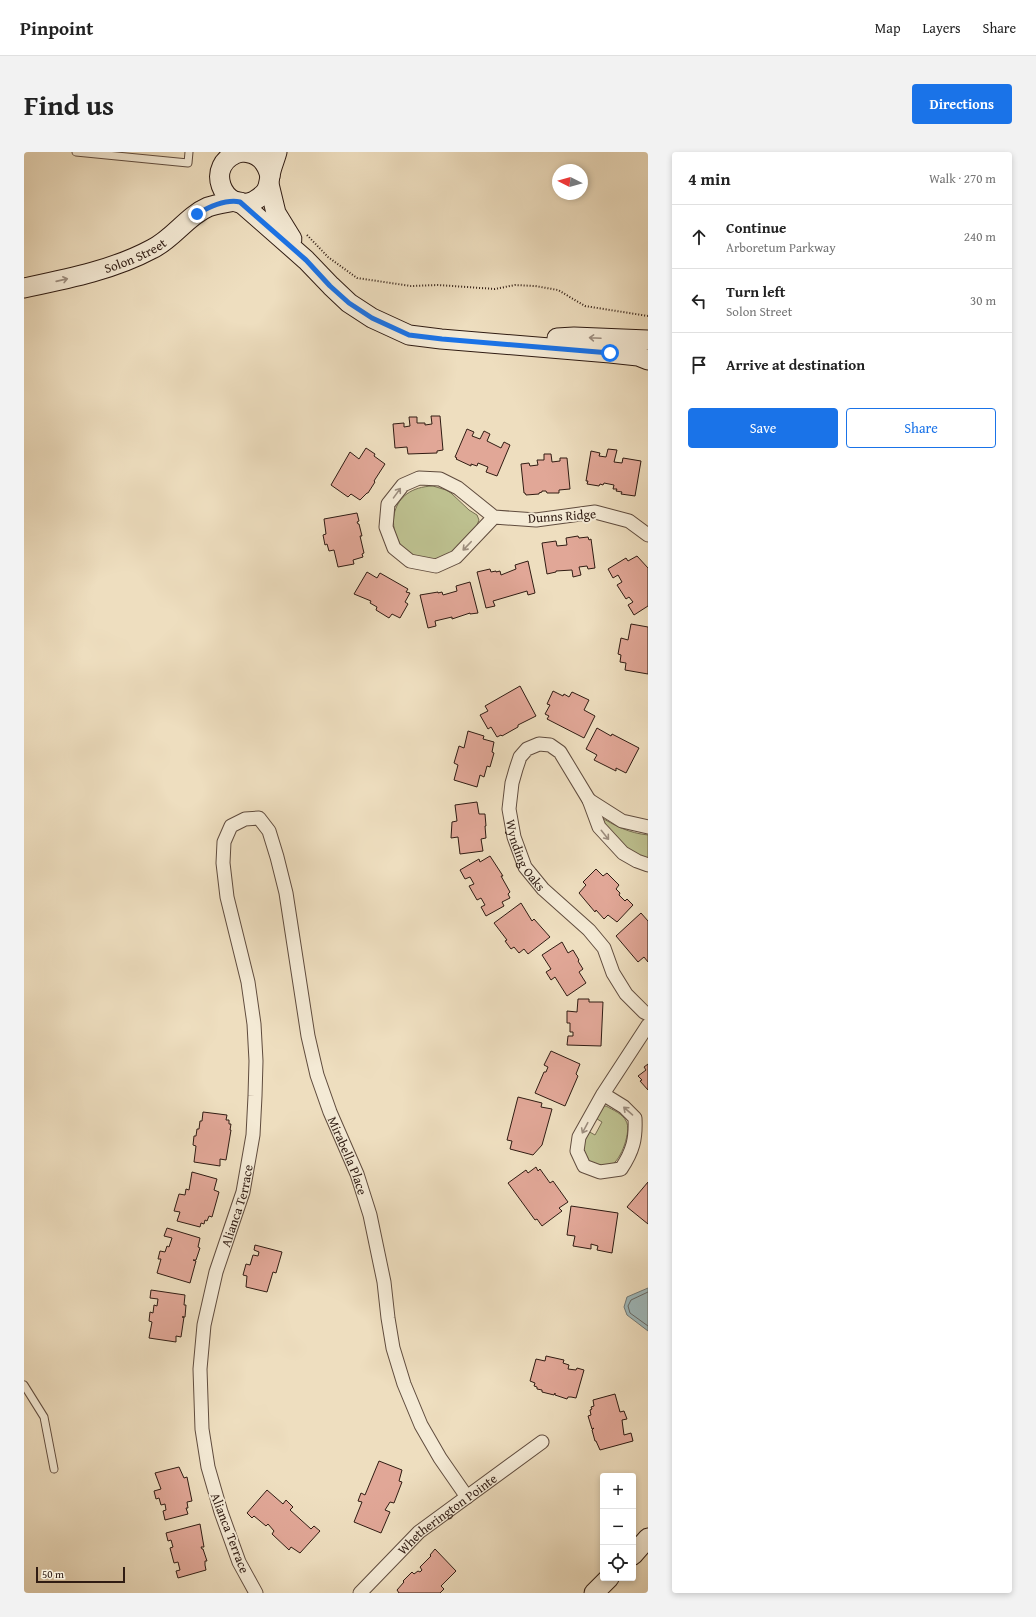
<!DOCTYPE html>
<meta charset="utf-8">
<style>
:root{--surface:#fff;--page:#f2f2f2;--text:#222;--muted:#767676;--line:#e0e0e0;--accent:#1a73e8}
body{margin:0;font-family:"Gentium Book Plus",serif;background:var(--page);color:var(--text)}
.controls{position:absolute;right:12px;bottom:12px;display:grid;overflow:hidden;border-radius:4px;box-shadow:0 2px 6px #0003}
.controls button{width:36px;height:36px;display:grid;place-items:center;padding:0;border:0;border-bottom:1px solid var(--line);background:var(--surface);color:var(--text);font:20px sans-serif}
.compass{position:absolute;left:528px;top:12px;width:36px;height:36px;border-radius:50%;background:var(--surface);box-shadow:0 2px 6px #0003;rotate:276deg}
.scale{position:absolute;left:12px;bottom:10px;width:89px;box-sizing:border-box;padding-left:4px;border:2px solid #301c13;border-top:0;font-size:11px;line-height:14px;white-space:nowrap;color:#301c13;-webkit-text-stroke:3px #f4ead5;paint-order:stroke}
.stop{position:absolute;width:12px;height:12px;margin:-9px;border:3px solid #1a73e8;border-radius:50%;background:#fff}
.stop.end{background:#1a73e8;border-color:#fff;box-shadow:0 1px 4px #0008}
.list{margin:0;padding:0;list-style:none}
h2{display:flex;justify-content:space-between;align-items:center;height:52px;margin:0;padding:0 16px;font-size:17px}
h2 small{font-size:13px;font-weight:400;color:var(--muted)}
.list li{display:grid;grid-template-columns:26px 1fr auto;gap:12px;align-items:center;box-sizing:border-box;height:64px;padding:0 16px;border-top:1px solid var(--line)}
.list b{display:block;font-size:15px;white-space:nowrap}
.list p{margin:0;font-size:13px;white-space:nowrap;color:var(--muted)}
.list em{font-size:13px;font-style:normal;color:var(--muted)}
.actions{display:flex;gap:8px;padding:12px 16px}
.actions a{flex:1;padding:9px 0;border:1px solid var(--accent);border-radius:4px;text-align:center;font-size:14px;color:var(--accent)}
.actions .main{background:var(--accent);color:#fff}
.icon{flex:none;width:22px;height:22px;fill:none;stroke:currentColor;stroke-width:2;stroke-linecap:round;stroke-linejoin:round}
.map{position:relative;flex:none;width:624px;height:1441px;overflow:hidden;border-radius:4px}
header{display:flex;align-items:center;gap:24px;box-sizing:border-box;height:56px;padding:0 20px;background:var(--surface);border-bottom:1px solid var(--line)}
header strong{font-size:19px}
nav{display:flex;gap:22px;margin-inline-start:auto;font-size:14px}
.intro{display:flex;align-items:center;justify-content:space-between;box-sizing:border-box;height:96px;padding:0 24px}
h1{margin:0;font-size:28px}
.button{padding:10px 18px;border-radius:4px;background:var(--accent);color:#fff;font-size:14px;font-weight:700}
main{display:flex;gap:24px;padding:0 24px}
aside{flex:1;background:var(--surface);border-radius:4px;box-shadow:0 2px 6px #0003}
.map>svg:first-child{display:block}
.green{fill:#bdc08f;stroke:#766e51}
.water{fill:#9eb9bc;stroke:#727a78}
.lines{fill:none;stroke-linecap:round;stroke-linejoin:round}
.shore{stroke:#676a68;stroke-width:1}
.building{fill:#e1a797;stroke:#301c13}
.lane-casing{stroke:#604c3e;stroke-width:9}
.street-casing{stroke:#604c3e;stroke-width:15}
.secondary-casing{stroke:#301c13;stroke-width:21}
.path{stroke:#301c13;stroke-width:2;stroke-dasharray:1 2;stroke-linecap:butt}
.lane{stroke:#f4ead5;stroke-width:7}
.street{stroke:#f4ead5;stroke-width:13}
.secondary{stroke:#f4ead5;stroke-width:19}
.oneway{stroke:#9c8d7e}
.route{stroke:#1a73e8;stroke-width:5}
.labels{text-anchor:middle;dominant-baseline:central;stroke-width:4;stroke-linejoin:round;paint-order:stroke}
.street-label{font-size:13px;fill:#301c13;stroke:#f4ead5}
</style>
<header>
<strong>Pinpoint</strong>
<nav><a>Map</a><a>Layers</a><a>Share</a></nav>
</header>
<div class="intro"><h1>Find us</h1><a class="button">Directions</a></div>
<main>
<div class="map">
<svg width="624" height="1441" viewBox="0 0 624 1441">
<rect width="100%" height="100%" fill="#eedebf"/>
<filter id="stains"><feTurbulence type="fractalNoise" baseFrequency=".005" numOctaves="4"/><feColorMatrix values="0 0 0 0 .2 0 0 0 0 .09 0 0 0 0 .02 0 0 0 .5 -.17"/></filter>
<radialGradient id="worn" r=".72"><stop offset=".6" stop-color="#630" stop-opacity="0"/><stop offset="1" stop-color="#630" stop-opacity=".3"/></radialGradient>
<path class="green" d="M409 334 422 338 427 341 445 358 453 363 455 368 453 373C443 382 436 398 423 404 368 429 343 336 409 334Z
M575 664C591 674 605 681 624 683V708L615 705 591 689Z
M582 954C589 958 599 962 602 969 608 978 597 1009 587 1013 582 1015 576 1014 571 1015L559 1005 558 986 562 978 571 983 578 970 570 965 576 955Z"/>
<path class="water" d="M624 1136V1179L603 1163 600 1155 603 1145Z"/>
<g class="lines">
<path class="shore" d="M624 1140 607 1148 604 1154 606 1161 624 1174"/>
</g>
<path class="building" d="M407 264H416L419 298 413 299V301L384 302 383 295 371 296 369 272 380 271V275L386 274 385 265H393V271H401V273L408 272Z
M443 277 450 280 448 284 456 287 460 279 466 282 463 289 477 296 480 290 486 293 473 324 462 320 464 315 454 311 453 314 447 312V314L432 307 433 306 431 305Z
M342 296 351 302 350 304 361 312 350 329 351 330 344 341H343L336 348 327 342 324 345 307 333 326 300 335 307Z
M584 297 593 298 590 310 598 311 599 306 617 309 611 344 597 342 598 340 592 339 593 337H589L590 333 580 331 579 333 576 332 575 334 563 332 564 329H562L567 299 576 301 575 304 582 305Z
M520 302H527L528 310 536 309V306H543L546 337 535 338V341H523L522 339H518V340L515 341V342L502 343 501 341H500L497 312 505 311 506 314 514 313 513 308H520Z
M333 361 335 369 333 370 334 372H335L338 384H336L340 401 338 402 339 405 329 408 330 412 314 415 310 398 305 399 303 392 301 393 299 383 302 382 300 367Z
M554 384 555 386 564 385 565 388 567 387 571 416 564 417 563 414 555 415 557 423 549 425 548 418 532 419V420L523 422 518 391 532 389 533 394 543 393 542 386Z
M613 404 624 416V454L610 463 604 453 609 450 605 445 602 447 593 433 598 430 594 423 589 426 584 417 602 406 604 409Z
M504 409 511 441 504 443 503 439 469 449 471 454 462 456 453 420 466 417 467 420 472 419V420L476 419 477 423 492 417 491 413Z
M343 420 353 426 356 421 384 437 382 440 386 441 381 450 384 452 376 466 368 462 365 466 352 458 353 455 346 451 347 449 330 442Z
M446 430 454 461 446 462V461L428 467V465L411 469 412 474 404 476 396 443 414 440V441L418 440 419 443 433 439 432 434Z
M607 472 624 475V522L601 518 602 511 596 510 597 503 594 502 597 486 604 488Z
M496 534 512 564 494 573V575L478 584 477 583 473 585 467 575 464 577 456 563 464 559 461 554Z
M529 539 539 544 540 542 545 545 548 540 565 548 560 558 571 564 560 586 523 567 525 564 521 562 526 553 523 552Z
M573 576 587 584 588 582 615 596 602 621 592 616V619L570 608 573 603 562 597Z
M444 579 460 584 459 587 470 590 468 600 470 601 466 615 463 614 460 625 456 623 453 635 430 628 434 613 430 611 435 594 440 596Z
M453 650 455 662H461L462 674H461L462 686 457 687 459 699 436 702 434 685 427 686 428 670 433 669 431 653Z
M466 704 479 724H477L486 740 484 742 486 746 478 750 480 754 462 764 457 755 461 753 457 746 453 748 445 734 450 732 446 725 441 727 436 718 455 707 456 710Z
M572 717 579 724 583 721 595 733 592 737 596 741 595 743 601 749 603 747 609 753 593 770 584 763 580 767 572 758 571 760 555 741 562 733 559 730Z
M497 751 508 769 510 767 526 785 504 802 500 797 495 801 490 795 487 797 481 789 483 788 470 771Z
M617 761 624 769V810L620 805 614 810 592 784Z
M538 790 544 801 549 798 555 808 554 809 559 817 555 820 562 831 543 844 531 825 527 828 522 820 527 817 518 803Z
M554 847H565V850H579L577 894 543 893 544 884H549V880H546V871H543V859L553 860Z
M527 899 556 912 552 922 554 924 541 954 511 941 520 920H522L524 915 520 913Z
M624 912V938L616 929 618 928 614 924 622 918 620 915Z
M494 945 518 951 517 955 528 957 518 993 509 1003 486 997 488 989 483 988Z
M179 960 203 963 202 968H205V972H207L206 978H207L202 1008 196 1007V1014L170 1010 172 994 169 993 170 984H172L173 977H175L176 969H178Z
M512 1015 514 1019 516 1017 526 1031 529 1029 544 1050 535 1056 538 1059 518 1074 513 1067 511 1068 484 1031 502 1018 504 1021Z
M168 1020 193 1027 190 1038 195 1040 188 1065 185 1064 183 1069 181 1068 180 1072 177 1071 176 1075 153 1069 156 1060 150 1059 155 1042 161 1043 162 1037 165 1038Z
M624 1030V1072L603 1055Z
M547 1054 594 1061 588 1101 573 1098 574 1094 567 1092V1097L549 1094 551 1084 543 1083Z
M143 1076 176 1086 174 1095 176 1096 172 1108H169L172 1109 166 1131 133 1121 137 1107H134L136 1099 141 1100 143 1094 145 1095 148 1086 140 1084Z
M231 1093 258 1100 252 1121 249 1120 243 1140 222 1135 223 1124 219 1123 222 1112 226 1113 229 1103 234 1104 235 1100 230 1098Z
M127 1138 161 1143 160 1153H162L161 1165H158H160L157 1185 152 1184V1190L125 1186 128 1170 125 1169 126 1160 129 1161 130 1153 133 1154 134 1147 126 1146Z
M522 1204 540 1208 539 1211 545 1213 544 1217 552 1218 553 1216 560 1218 552 1246 547 1245H544L543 1247 531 1243V1241L530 1243 518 1240V1238L513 1237V1235L510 1234 511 1231 506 1229 512 1207 521 1209Z
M591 1242 596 1260 600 1259 603 1267 598 1268 600 1283 607 1281 609 1289 576 1298 572 1289H571L568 1278 570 1276 568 1277 564 1264 567 1263 566 1258 568 1257 567 1255 570 1254 569 1248Z
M355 1309 378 1318 375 1329 378 1330 370 1351 366 1350 361 1358 366 1360 357 1381 330 1370 338 1350 334 1349 337 1341 341 1343Z
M155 1315 160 1326 163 1325 168 1349 163 1350 164 1356H162L164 1362 141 1368 139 1359 142 1358 141 1352 137 1353 135 1346 132 1347 130 1339 137 1337 131 1321Z
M243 1338 259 1352 262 1348 269 1355 266 1358 287 1377 290 1374 296 1379 276 1401 267 1395 265 1398 248 1382 250 1379 244 1372 242 1374 230 1364 228 1366 223 1361Z
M176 1372 180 1395H177L178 1397H179L183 1409H181V1413L182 1418 154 1426 152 1419 156 1418 154 1410 150 1411 146 1396 149 1395 147 1388 144 1389 142 1381Z
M411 1397 432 1419 417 1434 420 1437 416 1441H375L373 1438 380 1430 379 1429 388 1420 390 1422 394 1419 396 1420 398 1418 396 1415 407 1404 406 1403Z"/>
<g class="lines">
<defs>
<path id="lane" d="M52 0 164 11 165 0
M0 1233 20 1265 30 1317"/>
<g id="street">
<path d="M470 365 432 405 412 414 386 409 370 396 362 375 364 352 379 333 395 326 416 327 434 336 470 365 512 368 571 360 605 369 624 383"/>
<path d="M565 648 598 669 624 675"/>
<path id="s1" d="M624 713 613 709 599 701 575 675 565 648 536 600 526 593 515 592 503 597 496 605 492 617 488 631 485 657 490 685 501 715 519 737 565 778 580 796 589 821 602 842 620 860 624 862"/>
<path d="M579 942 600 955 611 966C612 987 609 999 597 1017L576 1020 560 1014 553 999 555 985 579 942 624 873"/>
<path id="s2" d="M232 1441 215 1410 197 1360 184 1315 178 1277 176 1217 180 1173 192 1120 219 1040 229 983 231 944 232 909 230 872 224 830 203 745 199 711 200 690 207 674 221 667 235 666 245 679 253 705 262 741 284 884 293 923 306 960 333 1022 346 1063 360 1130 364 1166 369 1196 380 1232 397 1273 416 1306 443 1345"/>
<path id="s3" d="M336 1441 395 1380 518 1290"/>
</g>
<g id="secondary">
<path d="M217 0C177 11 200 63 230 49 235 46 239 43 242 39 245 34 245 29 246 24 247 16 251 8 253 0"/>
<path d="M219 0C234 1 242 9 246 24"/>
<path d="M245 32 252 61 268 87"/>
<path d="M216 50 282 108 307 134 325 151 348 166 385 183 417 187 586 201 614 204 624 208"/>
<path id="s4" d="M0 136C43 127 89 118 128 97 149 87 163 64 184 55 193 52 202 51 211 49"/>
<path d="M533 186 550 185 624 188"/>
<path d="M609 1403 624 1386"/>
<path d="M570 1441 585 1426"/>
</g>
</defs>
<use href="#lane" class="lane-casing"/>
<use href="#street" class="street-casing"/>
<use href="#secondary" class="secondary-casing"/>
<path class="path" d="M283 83 304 105 333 126 387 134 414 133 471 137 491 133 511 134 534 138 561 154 624 164"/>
<use href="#lane" class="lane"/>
<use href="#street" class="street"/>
<use href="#secondary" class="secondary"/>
</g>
<defs><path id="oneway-shaft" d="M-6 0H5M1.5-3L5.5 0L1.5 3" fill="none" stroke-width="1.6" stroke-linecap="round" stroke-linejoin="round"/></defs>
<g class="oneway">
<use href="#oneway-shaft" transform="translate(38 128) rotate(-13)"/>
<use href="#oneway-shaft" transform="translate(571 186) rotate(-177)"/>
<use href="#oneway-shaft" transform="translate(373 341) rotate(-54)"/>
<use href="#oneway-shaft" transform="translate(443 394) rotate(134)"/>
<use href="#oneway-shaft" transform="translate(581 683) rotate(51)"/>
<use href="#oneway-shaft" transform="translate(604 959) rotate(-139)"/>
<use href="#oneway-shaft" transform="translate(561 976) rotate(118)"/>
</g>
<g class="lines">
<path class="route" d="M173 62C185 55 202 47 216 50L282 108 306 134 325 151 348 166 385 183 418 187 586 201"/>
</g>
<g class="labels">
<g class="street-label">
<text stroke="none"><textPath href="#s4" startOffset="116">Solon Street</textPath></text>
<text transform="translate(538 364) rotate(-4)">Dunns Ridge</text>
<text stroke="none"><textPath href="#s1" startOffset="298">Wynding Oaks</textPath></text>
<text stroke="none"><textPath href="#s2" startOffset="1170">Mirabella Place</textPath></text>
<text stroke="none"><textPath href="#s2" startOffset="402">Alianca Terrace</textPath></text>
<text stroke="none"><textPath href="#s3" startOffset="118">Whetherington Pointe</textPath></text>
<text transform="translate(206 1381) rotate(69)">Alianca Terrace</text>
</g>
</g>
<rect width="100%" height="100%" filter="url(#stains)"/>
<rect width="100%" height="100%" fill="url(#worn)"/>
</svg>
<div class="controls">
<button>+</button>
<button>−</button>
<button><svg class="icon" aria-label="locate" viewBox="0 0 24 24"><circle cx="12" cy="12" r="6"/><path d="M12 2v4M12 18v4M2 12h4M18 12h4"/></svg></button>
</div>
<svg class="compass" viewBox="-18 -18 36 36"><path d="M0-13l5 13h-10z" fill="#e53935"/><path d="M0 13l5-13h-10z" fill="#767676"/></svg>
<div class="scale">50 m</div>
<div class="stop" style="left:586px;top:201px"></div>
<div class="stop end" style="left:173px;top:62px"></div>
</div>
<aside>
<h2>4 min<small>Walk · 270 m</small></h2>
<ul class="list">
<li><svg class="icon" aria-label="ahead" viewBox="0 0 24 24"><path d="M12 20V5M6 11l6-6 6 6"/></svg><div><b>Continue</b><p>Arboretum Parkway</p></div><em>240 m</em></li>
<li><svg class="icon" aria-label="left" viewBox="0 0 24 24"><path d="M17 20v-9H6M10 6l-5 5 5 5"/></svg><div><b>Turn left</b><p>Solon Street</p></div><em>30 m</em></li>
<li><svg class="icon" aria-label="arrive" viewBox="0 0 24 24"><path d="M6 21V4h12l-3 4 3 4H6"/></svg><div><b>Arrive at destination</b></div></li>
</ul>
<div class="actions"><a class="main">Save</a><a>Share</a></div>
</aside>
</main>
